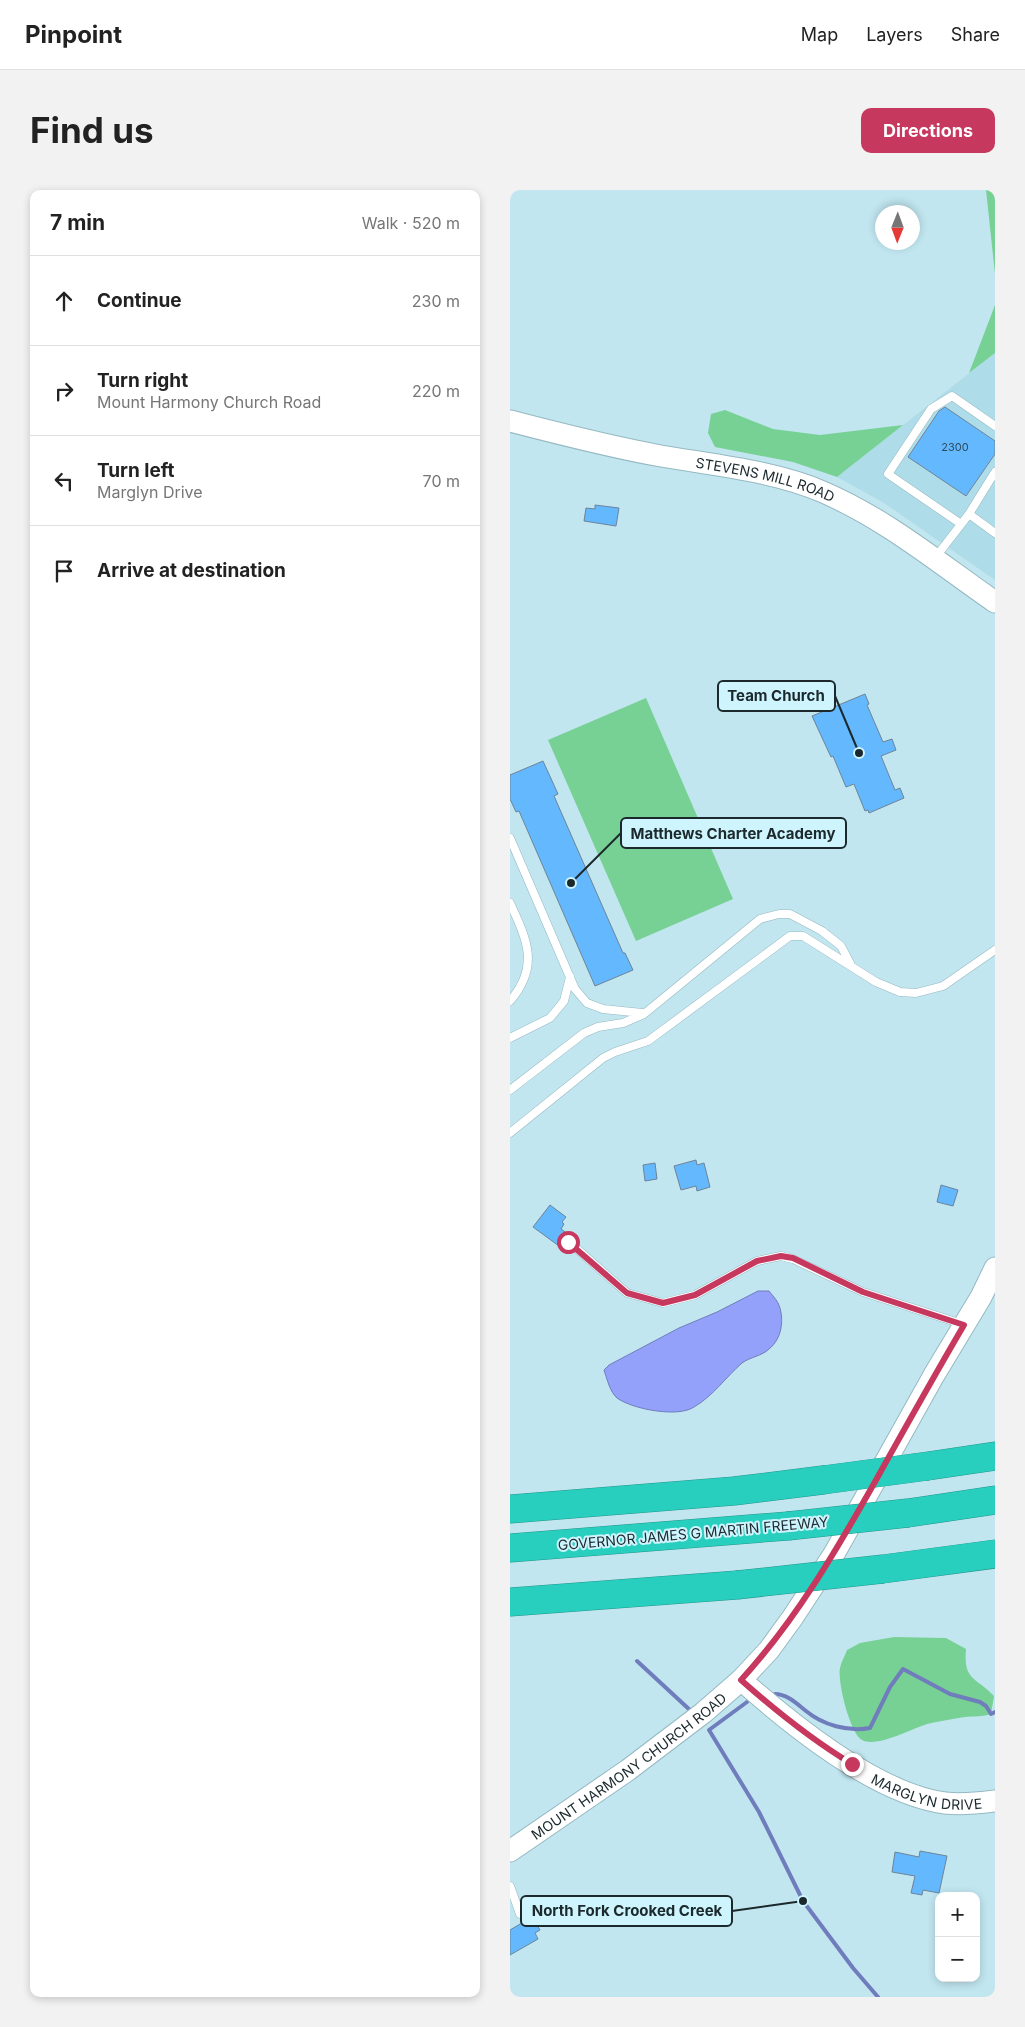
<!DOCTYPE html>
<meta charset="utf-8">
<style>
:root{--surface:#fff;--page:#f2f2f2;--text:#222;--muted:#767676;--line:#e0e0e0;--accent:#c7385f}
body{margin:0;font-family:Inter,sans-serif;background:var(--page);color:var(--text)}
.controls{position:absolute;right:15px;bottom:15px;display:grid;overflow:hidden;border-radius:10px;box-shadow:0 2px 8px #0003}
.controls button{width:45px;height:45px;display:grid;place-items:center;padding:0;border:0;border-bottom:1px solid var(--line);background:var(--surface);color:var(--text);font:25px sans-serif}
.compass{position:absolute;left:365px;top:15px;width:45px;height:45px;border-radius:50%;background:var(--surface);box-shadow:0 2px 8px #0003;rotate:181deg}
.stop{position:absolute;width:15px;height:15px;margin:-11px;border:4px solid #c7385f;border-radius:50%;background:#fff}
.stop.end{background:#c7385f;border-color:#fff;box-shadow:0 1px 5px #0008}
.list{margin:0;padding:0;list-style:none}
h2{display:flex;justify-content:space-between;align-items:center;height:65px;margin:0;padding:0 20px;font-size:21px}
h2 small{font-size:16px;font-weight:400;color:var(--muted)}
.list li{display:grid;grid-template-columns:32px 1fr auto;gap:15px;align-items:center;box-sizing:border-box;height:90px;padding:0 20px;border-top:1px solid var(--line)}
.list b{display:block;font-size:19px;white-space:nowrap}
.list p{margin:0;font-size:16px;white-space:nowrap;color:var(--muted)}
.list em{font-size:16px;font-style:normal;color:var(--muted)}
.icon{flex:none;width:28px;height:28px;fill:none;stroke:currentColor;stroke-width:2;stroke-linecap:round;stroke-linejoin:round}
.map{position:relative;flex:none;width:485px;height:1807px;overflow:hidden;border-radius:10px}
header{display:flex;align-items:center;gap:30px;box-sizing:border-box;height:70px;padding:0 25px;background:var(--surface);border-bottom:1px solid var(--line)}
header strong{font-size:24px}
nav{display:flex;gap:28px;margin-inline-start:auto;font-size:18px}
.intro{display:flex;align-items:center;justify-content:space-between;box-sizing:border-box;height:120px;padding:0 30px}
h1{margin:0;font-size:35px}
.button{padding:12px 22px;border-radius:10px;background:var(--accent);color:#fff;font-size:18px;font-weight:700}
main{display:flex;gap:30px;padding:0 30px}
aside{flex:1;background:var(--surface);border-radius:10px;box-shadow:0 2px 8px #0003}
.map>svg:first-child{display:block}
.built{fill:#aedce8}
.green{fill:#78d194}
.water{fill:#94a1fa;stroke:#707dbc}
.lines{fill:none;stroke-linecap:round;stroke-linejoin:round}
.stream{stroke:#707dbc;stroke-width:4}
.building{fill:#64b8fd;stroke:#6d8498}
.lane-casing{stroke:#95b9c2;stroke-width:9}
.secondary-casing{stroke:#95b9c2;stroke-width:23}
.highway-casing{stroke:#24958b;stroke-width:29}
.lane{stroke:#fff;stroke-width:8}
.secondary{stroke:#fff;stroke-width:21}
.highway{stroke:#29cfbe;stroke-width:28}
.highway-bridge-casing{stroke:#24958b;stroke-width:29;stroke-linecap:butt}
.highway-bridge{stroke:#29cfbe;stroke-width:28}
.route{stroke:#c7385f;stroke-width:6}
.labels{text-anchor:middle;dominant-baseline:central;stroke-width:4;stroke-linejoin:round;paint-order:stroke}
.number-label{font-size:11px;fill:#2d4d61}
.street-label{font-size:14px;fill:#1b292d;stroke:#cef4fd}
.leader{fill:none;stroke:#1b292d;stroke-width:2}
.callout-dot{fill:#1b292d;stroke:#cef4fd;stroke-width:2}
.callout{fill:#cef4fd;stroke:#1b292d;stroke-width:2}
.callout-label{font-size:15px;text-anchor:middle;font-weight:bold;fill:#1b292d}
</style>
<header>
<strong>Pinpoint</strong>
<nav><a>Map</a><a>Layers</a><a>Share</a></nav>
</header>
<div class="intro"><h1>Find us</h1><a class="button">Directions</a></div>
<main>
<aside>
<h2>7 min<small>Walk · 520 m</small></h2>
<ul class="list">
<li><svg class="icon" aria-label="ahead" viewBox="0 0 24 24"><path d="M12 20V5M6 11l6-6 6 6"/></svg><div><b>Continue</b></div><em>230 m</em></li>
<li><svg class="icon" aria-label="right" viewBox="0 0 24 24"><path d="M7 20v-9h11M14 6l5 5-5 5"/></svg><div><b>Turn right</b><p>Mount Harmony Church Road</p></div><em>220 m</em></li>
<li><svg class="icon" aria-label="left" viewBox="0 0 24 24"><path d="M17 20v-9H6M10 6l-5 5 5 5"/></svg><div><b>Turn left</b><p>Marglyn Drive</p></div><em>70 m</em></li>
<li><svg class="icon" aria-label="arrive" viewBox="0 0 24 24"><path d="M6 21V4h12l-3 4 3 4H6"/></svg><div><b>Arrive at destination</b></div></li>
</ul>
</aside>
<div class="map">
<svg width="485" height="1807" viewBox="0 0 485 1807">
<rect width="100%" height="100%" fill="#c1e6f0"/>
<path class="built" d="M485 163V390L374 313 327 287Z"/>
<path class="green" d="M476 0H485V84Z
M485 115V163L459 183Z
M215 220 263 239 310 245 393 235 327 287 283 272 205 257 198 243 201 224Z
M136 508 223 709 126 751 38 550Z
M384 1447 436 1448 456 1459C453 1491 466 1487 484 1506L481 1524C473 1527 464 1526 455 1527 443 1529 429 1531 417 1534 401 1539 367 1558 352 1550 340 1544 327 1490 330 1478 331 1472 335 1466 337 1460L350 1453Z"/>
<path class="water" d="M248 1101H259C262 1105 266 1109 268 1113 275 1128 272 1149 259 1159 252 1166 240 1167 232 1173 216 1187 203 1206 184 1217 168 1228 122 1219 107 1208 100 1202 97 1189 94 1180L99 1175 169 1138 207 1122Z"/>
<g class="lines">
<path class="stream" d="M127 1471 181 1521
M265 1504C277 1504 287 1514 296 1521 313 1535 338 1542 360 1538L380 1497 393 1479 440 1504 470 1512 476 1516 481 1524 485 1522
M237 1512 199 1540 249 1622 293 1711 343 1778 368 1807"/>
</g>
<path class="building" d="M435 217 485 251V264L456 306 398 267 429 221Z
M85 315 109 318 106 336 74 331 76 318 85 319Z
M355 504 359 514 357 515 373 552 382 549 386 560 371 566 385 600 390 598 394 608 359 623 358 620 355 621 344 594 336 597 323 566 321 567 302 526Z
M33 571 48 604 44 606 113 763H115L123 780 85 796 9 621 6 622 0 609V585Z
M186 970 187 975 194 973 200 997 187 1001 186 996 171 1000 164 976Z
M145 973 147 989 135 991 133 975Z
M431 995 448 1000 443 1016 427 1012Z
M40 1015 56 1027 52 1032 54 1034 51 1039 58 1044 54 1048 49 1056 23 1037Z
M410 1661 437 1666 429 1703 413 1700 412 1705 401 1703 405 1686 382 1682 385 1662 409 1667Z
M22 1727 30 1740 25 1743 28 1749 0 1765V1740Z"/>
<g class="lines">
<defs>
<path id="lane" d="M459 324 485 282
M451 334 378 284 421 219 442 206 485 236
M425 368 459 324 485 343
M0 648 65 799 77 813 93 819 132 823
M0 713C17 750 30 776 0 811
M0 848 40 828 54 811 60 787
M0 900 74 843 88 837 113 833 134 824 250 729 269 724H280L312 741 331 756 341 775
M0 943 93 868 105 862 138 851 280 746H293L366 792 390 802 406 803 433 796 485 760
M58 1051 117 1103 153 1113 185 1105 247 1071 271 1066 283 1069 353 1102 452 1134
M0 1696 10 1724"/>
<g id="secondary">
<path id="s1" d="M0 231C50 244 100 257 151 266 203 275 265 281 313 302 376 329 430 374 485 412"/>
<path id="s2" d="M231 1490C282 1535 366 1604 435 1613 452 1615 469 1613 485 1611"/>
<path id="s3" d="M0 1661 118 1580 193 1523 231 1490 259 1460 283 1427 324 1364 424 1185 471 1107 485 1078"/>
</g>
<path id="highway" d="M418 1276 485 1266
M0 1319 224 1301 313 1290
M398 1323 485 1310
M0 1358 278 1336
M373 1379 485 1364
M0 1412 227 1395"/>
</defs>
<use href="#lane" class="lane-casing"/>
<use href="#secondary" class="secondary-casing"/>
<use href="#highway" class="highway-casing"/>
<use href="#lane" class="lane"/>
<use href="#secondary" class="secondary"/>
<use href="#highway" class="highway"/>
<defs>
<path id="highway-bridge" d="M313 1290 418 1276
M278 1336 398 1323
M227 1395 373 1379"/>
</defs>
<use href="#highway-bridge" class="highway-bridge-casing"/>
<use href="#highway-bridge" class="highway-bridge"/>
</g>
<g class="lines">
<path class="route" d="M58 1052 117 1103 153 1113 185 1105 247 1071 271 1066 283 1068 353 1102 454 1135C424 1186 395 1238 366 1290 326 1361 286 1430 231 1490 266 1521 302 1550 342 1574"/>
</g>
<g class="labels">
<g class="number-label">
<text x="445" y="257">2300</text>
</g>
<g class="street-label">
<text stroke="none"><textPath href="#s1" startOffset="262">STEVENS MILL ROAD</textPath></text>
<text transform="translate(183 1343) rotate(-5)">GOVERNOR JAMES G MARTIN FREEWAY</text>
<text stroke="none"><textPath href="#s3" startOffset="146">MOUNT HARMONY CHURCH ROAD</textPath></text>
<text stroke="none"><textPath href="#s2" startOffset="221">MARGLYN DRIVE</textPath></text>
</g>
</g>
<path class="leader" d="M349 563L325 506M61 693L111 643M293 1711L222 1721"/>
<g class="callout-dot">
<circle cx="349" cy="563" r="5"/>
<circle cx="61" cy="693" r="5"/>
<circle cx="293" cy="1711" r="5"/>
</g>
<g class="callout">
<rect x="208" y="491" width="117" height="30" rx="5"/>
<rect x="111" y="628" width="225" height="30" rx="5"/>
<rect x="11" y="1706" width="211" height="30" rx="5"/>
</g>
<g class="callout-label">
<text x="266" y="511">Team Church</text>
<text x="223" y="649">Matthews Charter Academy</text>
<text x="117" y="1726">North Fork Crooked Creek</text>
</g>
</svg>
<div class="controls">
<button>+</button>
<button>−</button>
</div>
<svg class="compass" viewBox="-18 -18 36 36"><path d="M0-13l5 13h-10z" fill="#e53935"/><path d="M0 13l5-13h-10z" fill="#767676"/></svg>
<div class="stop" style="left:58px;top:1052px"></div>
<div class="stop end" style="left:342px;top:1574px"></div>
</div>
</main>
